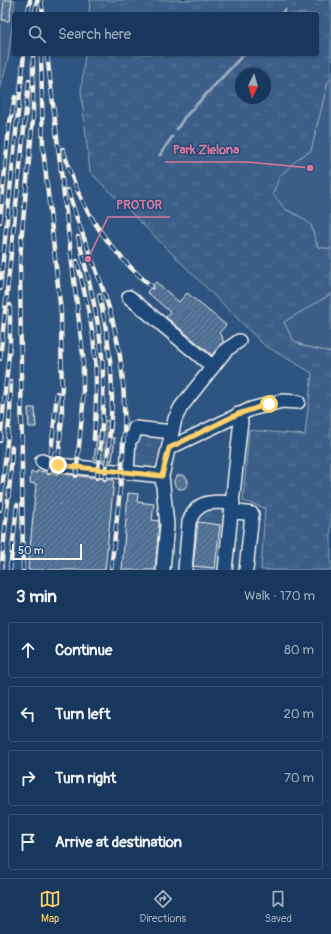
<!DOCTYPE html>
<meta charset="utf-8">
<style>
:root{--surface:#17385c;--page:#244365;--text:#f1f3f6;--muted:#9eacbb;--line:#365272;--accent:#ffd166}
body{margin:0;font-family:Pangolin,sans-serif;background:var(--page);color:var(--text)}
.compass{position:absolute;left:235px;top:68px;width:36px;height:36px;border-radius:50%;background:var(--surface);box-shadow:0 1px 3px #0004;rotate:185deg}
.scale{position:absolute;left:12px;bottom:10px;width:70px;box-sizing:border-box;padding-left:4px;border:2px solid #f4f1e8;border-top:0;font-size:11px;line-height:14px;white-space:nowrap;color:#f4f1e8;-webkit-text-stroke:3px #1f4a7a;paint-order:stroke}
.stop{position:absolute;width:12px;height:12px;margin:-9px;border:3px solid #ffd166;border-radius:50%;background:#fff}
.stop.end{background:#ffd166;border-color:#fff;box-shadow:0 1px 4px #0008}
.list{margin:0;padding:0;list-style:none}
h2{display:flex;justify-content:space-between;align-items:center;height:52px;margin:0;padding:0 16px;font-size:17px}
h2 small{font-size:13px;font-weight:400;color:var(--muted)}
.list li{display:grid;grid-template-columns:26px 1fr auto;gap:12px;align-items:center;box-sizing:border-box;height:56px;margin:0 8px 8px;padding:0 8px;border:1px solid var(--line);border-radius:4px}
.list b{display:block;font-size:15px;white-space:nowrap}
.list em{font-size:13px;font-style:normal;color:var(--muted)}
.icon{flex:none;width:22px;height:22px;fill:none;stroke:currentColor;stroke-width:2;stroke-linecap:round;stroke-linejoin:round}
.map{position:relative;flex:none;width:331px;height:570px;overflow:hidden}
.search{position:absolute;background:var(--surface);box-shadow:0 1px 3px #0004;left:12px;right:12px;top:12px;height:44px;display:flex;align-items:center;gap:10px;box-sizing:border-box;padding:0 14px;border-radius:4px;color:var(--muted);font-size:15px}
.sheet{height:308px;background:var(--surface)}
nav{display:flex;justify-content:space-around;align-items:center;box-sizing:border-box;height:56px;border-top:1px solid var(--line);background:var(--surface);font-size:11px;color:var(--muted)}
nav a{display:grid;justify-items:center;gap:2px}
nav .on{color:var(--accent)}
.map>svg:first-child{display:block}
.built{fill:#2d5581}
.grass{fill:url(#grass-tufts);stroke:#97a8b8;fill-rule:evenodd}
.park{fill:#3a5f88;stroke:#97a8b8}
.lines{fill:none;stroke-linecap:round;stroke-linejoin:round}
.stream{stroke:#9cacbb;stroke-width:3}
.building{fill:url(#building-hatch);stroke:#f4f1e8}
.minor-casing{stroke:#f4f1e8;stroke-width:16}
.minor{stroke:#1f4a7a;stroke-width:13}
.rail-casing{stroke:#f4f1e8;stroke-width:4.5}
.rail{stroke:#1f4a7a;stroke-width:3;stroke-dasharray:9;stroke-linecap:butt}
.route{stroke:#ffd166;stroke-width:5}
.leader{fill:none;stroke:#d87a9a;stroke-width:1.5}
.callout-dot{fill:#d87a9a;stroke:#1f4a7a;stroke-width:1.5}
.callout-label{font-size:13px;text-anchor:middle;font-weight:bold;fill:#d87a9a;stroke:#1f4a7a;stroke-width:3;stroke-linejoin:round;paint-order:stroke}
</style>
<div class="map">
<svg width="331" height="570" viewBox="0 0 331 570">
<defs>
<pattern id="grass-tufts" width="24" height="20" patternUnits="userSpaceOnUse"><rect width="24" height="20" fill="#3a5f88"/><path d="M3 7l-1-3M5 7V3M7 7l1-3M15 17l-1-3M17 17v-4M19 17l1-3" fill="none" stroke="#577699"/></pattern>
<pattern id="building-hatch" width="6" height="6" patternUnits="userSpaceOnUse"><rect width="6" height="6" fill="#4d6e92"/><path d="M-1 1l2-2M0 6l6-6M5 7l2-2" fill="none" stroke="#708aa6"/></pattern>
</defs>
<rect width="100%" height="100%" fill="#1f4a7a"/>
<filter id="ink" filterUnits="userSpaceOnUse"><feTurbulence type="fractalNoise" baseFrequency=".025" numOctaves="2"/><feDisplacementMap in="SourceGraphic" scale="8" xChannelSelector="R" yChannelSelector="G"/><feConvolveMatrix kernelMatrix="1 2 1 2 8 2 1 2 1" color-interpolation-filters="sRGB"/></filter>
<g filter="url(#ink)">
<path class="built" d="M15 0H90L89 14H14V54H85L81 91 264 345 312 373 305 436 249 430 265 507 261 570H0V90L8 59Z"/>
<path class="grass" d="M90 0H331V79L328 82 311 151 299 158 285 209 301 217 311 225 318 247 331 249V294L284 322 293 340 303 346 331 352V570H261L265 508 243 501 249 430 305 435 312 373 264 345 90 172 81 91 85 54H317V14H89ZM241 74H265V98H241Z
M136 434 165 437 159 465 152 470 131 467Z
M226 506 221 570H187L190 566 215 568 220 525 195 522 201 509Z"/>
<path class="park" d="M0 0H15L8 59 0 90Z
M331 79V249L318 247 311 225 301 217 285 209 273 194 279 177 299 158 311 151 328 82Z
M331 294V352L304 346 293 340 284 322Z"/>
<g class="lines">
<path class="stream" d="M281 14 285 10
M177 129 184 118 244 54
M160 155 172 137"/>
</g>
<path class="building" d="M4 0H12L9 21 2 20Z
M156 282 179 302 187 293 226 325 219 333 223 337 222 339 224 341 212 355 166 317 170 312 147 292Z
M28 408H35L36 427H29Z
M101 420 113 422 111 438H115L112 461 94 459 97 436H99Z
M37 471 114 480 105 570H28L36 484 30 483 31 472 37 473Z
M174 482a7 7 0 1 1 14 0a7 7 0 1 1-14 0Z
M128 493 138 494 137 502 154 504 152 520 159 521V525L155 570H122Z
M198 522 220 525 215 568 193 566Z"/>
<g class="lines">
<defs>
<path id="minor" d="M129 297 213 367
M169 448 251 409 282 401 298 402
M42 461 46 463 58 465 162 476 167 525 163 570
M127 472 129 439 133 437 135 428 172 432
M162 476 175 419 181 407 226 350 239 341
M232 511 252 514 246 570
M185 570 189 522C197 500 212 501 233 503
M225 570 240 429 241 422 238 414"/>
</defs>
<use href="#minor" class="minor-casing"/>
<use href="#minor" class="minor"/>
<defs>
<path id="rail" d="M41 0 43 14
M28 14 30 0
M35 14 37 0
M41 54 43 148 61 313 62 416 57 473
M47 54 83 355V405L76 476
M63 149C78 206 107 249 152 287
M68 190C82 241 107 288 117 340 133 415 119 495 111 570
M0 222 9 128 15 97
M78 237C87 273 97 310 101 347 106 391 102 434 97 478
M77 261C83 285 89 310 93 336 97 370 97 404 94 439
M0 289 24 54
M99 295C107 329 112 364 112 399 111 425 108 452 105 479
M0 359 29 81
M0 441 10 344V305
M49 473 57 393
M0 510 10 413 11 382
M1 570 10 481 12 447
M10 570 17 505
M23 570 20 262 22 231 33 119V54"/>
</defs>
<use href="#rail" class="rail-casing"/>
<use href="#rail" class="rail"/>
</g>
</g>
<g class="lines" filter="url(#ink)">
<path class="route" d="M58 465 162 476 169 448 238 414 269 404"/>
</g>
<path class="leader" d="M310 168L248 162H165M88 259L108 217H170"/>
<g class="callout-dot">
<circle cx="310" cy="168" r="4"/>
<circle cx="88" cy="259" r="4"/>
</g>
<g class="callout-label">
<text x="206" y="154">Park Zielona</text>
<text x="139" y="209">PROTOR</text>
</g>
</svg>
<svg class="compass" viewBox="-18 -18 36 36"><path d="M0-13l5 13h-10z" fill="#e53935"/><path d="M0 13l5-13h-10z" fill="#9eacbb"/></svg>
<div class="scale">50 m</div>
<div class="stop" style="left:269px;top:404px"></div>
<div class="stop end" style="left:58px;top:465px"></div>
<div class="search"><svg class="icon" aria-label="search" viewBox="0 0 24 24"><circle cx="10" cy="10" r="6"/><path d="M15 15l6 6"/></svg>Search here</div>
</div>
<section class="sheet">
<h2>3 min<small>Walk · 170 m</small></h2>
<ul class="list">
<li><svg class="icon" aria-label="ahead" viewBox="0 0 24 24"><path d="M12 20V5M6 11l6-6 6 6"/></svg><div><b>Continue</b></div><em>80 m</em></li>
<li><svg class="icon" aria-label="left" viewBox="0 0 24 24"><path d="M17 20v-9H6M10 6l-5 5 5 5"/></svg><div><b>Turn left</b></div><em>20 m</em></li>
<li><svg class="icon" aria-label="right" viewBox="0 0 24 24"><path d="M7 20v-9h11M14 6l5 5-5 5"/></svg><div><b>Turn right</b></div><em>70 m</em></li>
<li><svg class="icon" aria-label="arrive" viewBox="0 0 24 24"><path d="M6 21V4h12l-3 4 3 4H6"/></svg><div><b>Arrive at destination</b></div></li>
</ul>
</section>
<nav>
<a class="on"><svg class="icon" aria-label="map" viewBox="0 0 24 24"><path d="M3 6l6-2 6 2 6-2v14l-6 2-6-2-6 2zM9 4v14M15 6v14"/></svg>Map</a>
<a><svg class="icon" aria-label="directions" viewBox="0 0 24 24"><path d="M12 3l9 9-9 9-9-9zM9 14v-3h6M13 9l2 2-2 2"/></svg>Directions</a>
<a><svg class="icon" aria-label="saved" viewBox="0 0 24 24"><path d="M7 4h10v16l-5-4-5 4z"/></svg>Saved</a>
</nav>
